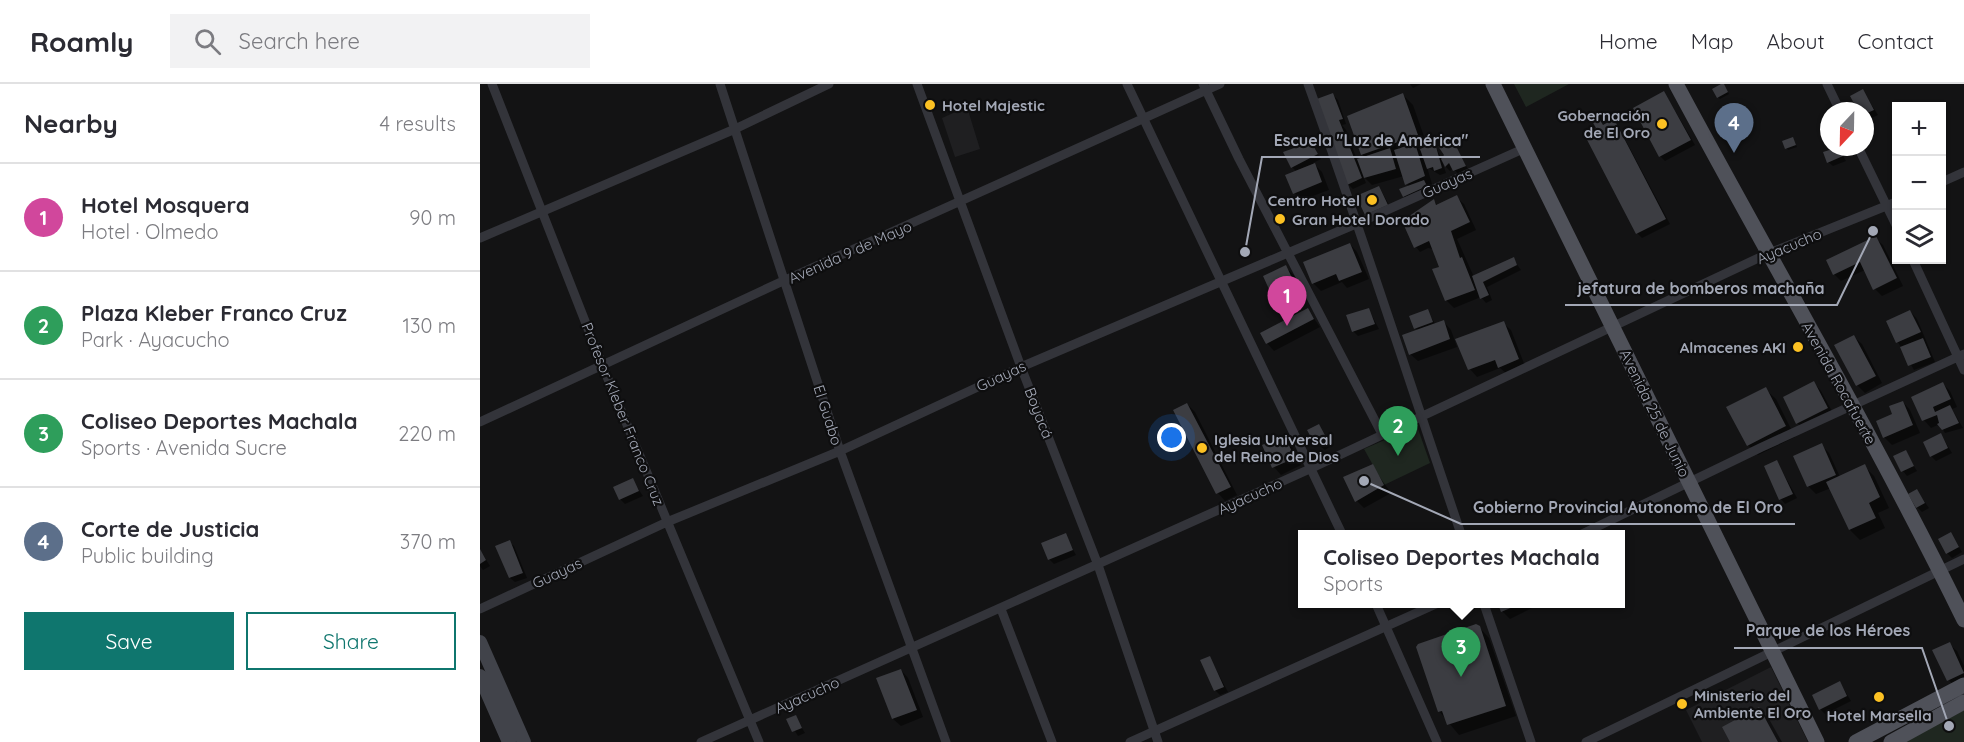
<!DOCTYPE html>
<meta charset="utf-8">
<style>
:root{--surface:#fff;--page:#f2f2f3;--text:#2b2b33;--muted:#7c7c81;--line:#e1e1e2;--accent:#0f766e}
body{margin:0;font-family:Quicksand,sans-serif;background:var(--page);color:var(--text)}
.controls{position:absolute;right:18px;top:18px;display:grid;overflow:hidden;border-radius:0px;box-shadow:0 2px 4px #0004}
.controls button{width:54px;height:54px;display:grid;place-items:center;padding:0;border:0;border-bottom:2px solid var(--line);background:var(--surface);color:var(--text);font:30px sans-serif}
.compass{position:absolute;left:1340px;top:18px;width:54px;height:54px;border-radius:50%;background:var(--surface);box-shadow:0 2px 4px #0004;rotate:202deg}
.you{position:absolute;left:692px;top:354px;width:21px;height:21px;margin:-15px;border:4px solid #fff;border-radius:50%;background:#1a73e8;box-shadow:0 0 0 9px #1a73e833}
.badge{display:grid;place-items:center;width:39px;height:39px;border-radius:50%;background:var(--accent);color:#fff;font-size:20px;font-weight:700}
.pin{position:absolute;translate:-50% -50px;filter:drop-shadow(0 2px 3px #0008)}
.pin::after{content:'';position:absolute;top:32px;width:21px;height:18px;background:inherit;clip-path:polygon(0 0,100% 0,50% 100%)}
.popup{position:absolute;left:818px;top:446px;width:327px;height:78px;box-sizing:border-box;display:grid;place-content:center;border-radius:0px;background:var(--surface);filter:drop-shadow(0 2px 4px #0005);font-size:20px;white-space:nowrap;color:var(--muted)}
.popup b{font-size:22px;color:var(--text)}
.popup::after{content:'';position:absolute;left:50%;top:100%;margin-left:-12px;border:12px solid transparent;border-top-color:var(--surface)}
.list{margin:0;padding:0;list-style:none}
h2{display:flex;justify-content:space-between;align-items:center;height:78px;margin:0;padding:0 24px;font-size:26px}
h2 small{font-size:20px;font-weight:400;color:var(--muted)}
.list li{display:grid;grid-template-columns:39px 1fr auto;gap:18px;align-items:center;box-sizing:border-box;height:108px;padding:0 24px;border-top:2px solid var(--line)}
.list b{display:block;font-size:22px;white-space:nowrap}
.list p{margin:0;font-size:20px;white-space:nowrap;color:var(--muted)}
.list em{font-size:20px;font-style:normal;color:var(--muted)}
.actions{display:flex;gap:12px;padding:18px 24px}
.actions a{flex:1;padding:14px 0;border:2px solid var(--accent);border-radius:0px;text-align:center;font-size:21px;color:var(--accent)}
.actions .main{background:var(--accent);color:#fff}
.icon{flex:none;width:33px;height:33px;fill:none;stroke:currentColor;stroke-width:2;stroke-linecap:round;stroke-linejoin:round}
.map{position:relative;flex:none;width:1484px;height:658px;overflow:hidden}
header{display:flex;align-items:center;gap:36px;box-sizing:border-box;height:84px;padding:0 30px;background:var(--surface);border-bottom:2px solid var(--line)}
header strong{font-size:28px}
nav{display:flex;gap:33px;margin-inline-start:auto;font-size:21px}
.search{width:420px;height:54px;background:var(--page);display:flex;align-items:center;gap:15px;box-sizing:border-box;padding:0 21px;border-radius:0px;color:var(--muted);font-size:22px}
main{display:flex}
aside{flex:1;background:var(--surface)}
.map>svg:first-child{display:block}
.built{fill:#1f1f21}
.green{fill:#1f2720}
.shadow{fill:#0007}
.building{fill:#3c3d42}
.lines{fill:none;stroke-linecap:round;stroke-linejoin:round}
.street{stroke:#33343a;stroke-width:9}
.secondary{stroke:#41434a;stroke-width:14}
.primary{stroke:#4f5159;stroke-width:15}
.poi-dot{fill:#fcc123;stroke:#0e0e0f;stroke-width:2}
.labels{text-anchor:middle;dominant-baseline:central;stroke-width:4.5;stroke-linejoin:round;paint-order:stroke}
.poi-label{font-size:15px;font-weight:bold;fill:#a3a8b6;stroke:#0e0e0f;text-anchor:start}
.street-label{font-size:15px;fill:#a3a8b6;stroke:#0e0e0f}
.leader{fill:none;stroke:#a3a8b6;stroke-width:2}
.callout-dot{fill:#a3a8b6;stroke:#0e0e0f;stroke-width:2}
.callout-label{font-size:16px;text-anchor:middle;font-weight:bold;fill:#a3a8b6;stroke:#0e0e0f;stroke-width:4.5;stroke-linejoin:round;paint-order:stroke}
</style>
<header>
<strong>Roamly</strong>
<div class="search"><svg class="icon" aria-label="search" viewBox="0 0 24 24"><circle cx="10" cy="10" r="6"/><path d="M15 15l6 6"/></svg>Search here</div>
<nav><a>Home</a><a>Map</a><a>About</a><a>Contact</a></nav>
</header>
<main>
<aside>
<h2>Nearby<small>4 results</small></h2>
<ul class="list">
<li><span class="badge" style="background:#d1479c">1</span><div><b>Hotel Mosquera</b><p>Hotel · Olmedo</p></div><em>90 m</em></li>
<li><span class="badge" style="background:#2e9e5b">2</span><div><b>Plaza Kleber Franco Cruz</b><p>Park · Ayacucho</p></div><em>130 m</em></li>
<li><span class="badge" style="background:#2e9e5b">3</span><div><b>Coliseo Deportes Machala</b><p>Sports · Avenida Sucre</p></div><em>220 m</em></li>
<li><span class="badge" style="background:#5c6f8a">4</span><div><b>Corte de Justicia</b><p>Public building</p></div><em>370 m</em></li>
</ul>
<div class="actions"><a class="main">Save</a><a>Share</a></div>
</aside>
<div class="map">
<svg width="1484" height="658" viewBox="0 0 1484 658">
<rect width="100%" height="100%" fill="#131314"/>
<path class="built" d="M487 23 500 65 475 73 462 34Z
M1291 583 1328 658H1222L1206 626Z"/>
<path class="green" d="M1034 0H1089L1046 23Z
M937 342 950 379 904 401 884 365Z
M1484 626V658H1425Z"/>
<path class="shadow" d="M930 0H941L933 4Z
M1245 3 1249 10 1240 15 1238 13Z
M1383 7 1398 31 1387 36 1385 27H1380Z
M1184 8 1215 61 1185 77 1180 72Z
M853 11 858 16 866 40 862 41 866 46 877 76 885 74 882 70 923 11 933 21 947 61 938 64 941 67 955 61 962 76 972 56 989 87 979 91 973 84 970 87 963 80 966 89 960 91 947 83 952 100 948 101 951 107 929 117 924 112 929 103 924 92 892 101 883 92 886 99 873 105 868 100Z
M1119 36 1124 42 1133 37 1138 42 1190 140 1162 154 1157 149 1118 45Z
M1313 55 1317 63 1308 66 1307 64Z
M831 60 841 75 833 79 842 88 849 106 822 116 815 109 817 88 812 83Z
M1358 64 1366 77 1353 82 1348 78Z
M899 103 912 126 891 135Z
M976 113 984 120 996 146 977 155 994 193 1033 175 1041 186 1007 203 1012 216 1006 219 1001 213 974 224 966 216 961 183 954 165 948 164 940 168 936 163 954 117 958 122Z
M1395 154 1403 161 1423 202 1402 212 1395 205 1385 186 1361 197 1354 190Z
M870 160 877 168 889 195 867 204 862 198 841 207 833 199Z
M805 183 816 193 826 215 806 225 795 215Z
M828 226 840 243 794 267 787 259Z
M889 226 899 245 878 252 873 247Z
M947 227 956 241 964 238 971 246 977 263 938 277 930 270 939 247 936 244Z
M1430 227 1437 235 1455 278 1434 286 1418 258Z
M1023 239 1031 246 1045 282 1027 290 1020 284 997 293 990 285Z
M1374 253 1382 260 1402 299 1385 309 1377 301Z
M1334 299 1341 307 1354 331 1325 346 1317 339Z
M1462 299 1470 307 1477 323 1472 325 1483 344 1465 349 1460 340 1451 344 1444 336 1433 313Z
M1285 305 1296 315 1315 353 1278 371 1268 361Z
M1423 318 1430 326 1440 349 1412 361 1404 353Z
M707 320 715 328 757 411 745 417 738 409 695 326Z
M839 342 851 362 845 366 835 358Z
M1461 351 1472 369 1456 377 1451 372Z
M804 352 811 360 821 381 801 391 794 383Z
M1341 361 1349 369 1360 393 1384 382 1394 392 1409 424 1398 429 1405 444 1380 456 1370 446 1351 404 1336 410 1329 403 1315 373Z
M1425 368 1437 387 1427 392 1423 387Z
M1297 378 1317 414 1305 420 1301 415Z
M892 382 911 409 884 424 877 417Z
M152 396 163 412 145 420 140 415Z
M1437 407 1449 424 1442 428 1437 423Z
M1471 450 1482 468 1472 474 1467 469Z
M585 451 596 471 574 480 569 475Z
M29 458 34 462 47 494 35 498 30 494Z
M0 466 10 482 3 486 0 482Z
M1020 520H1050L1052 524 1030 535 1022 527Z
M999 543 1009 554 1036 632 979 651 959 627Z
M1469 560 1477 567 1484 582V600L1476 604 1469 596Z
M730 574 748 608 740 611 735 606Z
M421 586 428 594 443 633 421 642 413 635Z
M1360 599 1371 617 1345 630 1340 625Z
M1279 625 1289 635 1302 658H1251Z
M315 633 325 649 318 652 308 636Z"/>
<path class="building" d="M1241 0H1244L1248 8 1237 14 1232 5Z
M1383 5 1394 26 1385 30V27H1378L1370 12Z
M1184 7 1211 56 1179 73 1153 24Z
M853 9 863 35 859 36 882 94 867 101 834 16Z
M923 9 938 51 881 71 867 32Z
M1119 34 1123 41 1134 35 1186 135 1156 150 1104 50 1116 44 1112 37Z
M1313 53 1316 61 1305 65 1302 57Z
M972 54 986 82 973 87 969 79 965 83 961 75 964 71 958 62Z
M831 58 838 70 811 84 803 68Z
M935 59 945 92 925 101 914 66Z
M955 59 962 84 954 87 953 83 947 85 940 65Z
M1359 63 1363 72 1347 79 1343 68Z
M910 64 916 85 884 94 877 75Z
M835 79 842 98 813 110 805 91Z
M944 96 947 102 923 113 919 105Z
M899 102 908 121 885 131 876 112Z
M977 111 990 138 971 147 980 174 982 173 995 206 965 217 952 185 959 183 949 157 934 164 922 137 954 115 956 121Z
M1396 152 1417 194 1393 206 1380 178 1353 191 1346 176Z
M870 159 882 188 859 197 856 190 832 200 823 178Z
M1034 173 1037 181 1003 198 1009 211 1000 215 992 192Z
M806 181 817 205 794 216 783 192Z
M828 224 834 235 786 260 780 249Z
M889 224 895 240 872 248 866 231Z
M948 225 953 238 934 245 929 232Z
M1430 226 1441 248 1416 259 1406 237Z
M964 236 970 255 929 271 922 251Z
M1024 237 1039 275 1018 284 1015 276 988 286 975 255Z
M1374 251 1396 292 1376 302 1354 261Z
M1443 254 1451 273 1428 282 1420 263Z
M1334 297 1348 324 1316 340 1303 313Z
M1463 298 1471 315 1453 323 1455 328 1470 321 1479 339 1462 346 1457 340 1459 339 1457 331 1442 337 1431 313Z
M1286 303 1306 342 1267 362 1246 323Z
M1423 317 1433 341 1403 354 1396 337 1412 330 1409 322Z
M707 319 751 403 736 410 693 326Z
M839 340 848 357 839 362 834 359 827 346Z
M1461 349 1468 364 1450 373 1443 358Z
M804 351 815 374 792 384 782 361Z
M1342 359 1356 391 1327 403 1313 372Z
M1426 366 1434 382 1421 388 1413 372Z
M1297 376 1313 410 1299 416 1284 382Z
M893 380 904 401 875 418 863 393Z
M1385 380 1400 413 1389 419 1396 434 1369 446 1346 398Z
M153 394 159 407 139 416 133 403Z
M1437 405 1445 419 1436 424 1428 410Z
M1471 448 1479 463 1466 470 1458 455Z
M586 449 593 466 568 476 561 459Z
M30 456 43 489 29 494 15 462Z
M0 465 6 476 0 480Z
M1018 520H1040L1021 528Z
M996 540 1000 542 1026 622 967 641 962 627 958 628 936 563 938 560Z
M1470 558 1484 589 1467 597 1452 566Z
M730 572 744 603 734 607 720 576Z
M421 585 437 626 412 635 396 594Z
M1360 597 1367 612 1339 626 1332 611Z
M1279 623 1298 658H1250L1242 643Z
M316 631 322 644 312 648 306 635Z"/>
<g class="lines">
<path class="street" d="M12 0 123 283 279 658
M240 0 360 367 466 658
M437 0 541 283 618 481 678 658
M647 0 862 450
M723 0 759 75 902 350
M828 0C882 149 930 300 981 450
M1347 0 1360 27
M1378 63 1416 141
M1462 98 1484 88
M0 154 255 45 349 0
M1433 176 1484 286
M0 338 303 197 740 0
M1102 450 1282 363 1484 270
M896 520 957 658
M1004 520 1051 658
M0 525 187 438 360 367 541 283 878 139 1045 64
M521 525 572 658
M221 658 832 384 1287 170 1416 118
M650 658 956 520
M1106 658 1484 475"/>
<path class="secondary" d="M0 558 44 658
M0 592 29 658"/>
<path class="primary" d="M1013 0 1337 658
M1196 0C1292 179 1395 354 1484 536
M1376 658 1484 601
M1411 658 1484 618"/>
</g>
<g class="poi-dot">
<circle cx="450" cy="21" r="6"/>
<circle cx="1182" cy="40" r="6"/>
<circle cx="892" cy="116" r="6"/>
<circle cx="800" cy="135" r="6"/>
<circle cx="1318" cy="263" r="6"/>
<circle cx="722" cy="364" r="6"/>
<circle cx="1399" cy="613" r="6"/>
<circle cx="1202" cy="620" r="6"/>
</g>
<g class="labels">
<g class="poi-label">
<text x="462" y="21">Hotel Majestic</text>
<text x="1170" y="31" text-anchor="end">Gobernación<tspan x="1170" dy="17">de El Oro</tspan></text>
<text x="880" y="116" text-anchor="end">Centro Hotel</text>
<text x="812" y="135">Gran Hotel Dorado</text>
<text x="1306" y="263" text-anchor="end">Almacenes AKI</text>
<text x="734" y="355">Iglesia Universal<tspan x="734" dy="17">del Reino de Dios</tspan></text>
<text x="1214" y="611">Ministerio del<tspan x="1214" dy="17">Ambiente El Oro</tspan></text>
<text x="1399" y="631" text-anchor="middle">Hotel Marsella</text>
</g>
<g class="street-label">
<text transform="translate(967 99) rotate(-24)">Guayas</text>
<text transform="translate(1309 162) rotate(-23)">Ayacucho</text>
<text transform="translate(370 168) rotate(-24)">Avenida 9 de Mayo</text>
<text transform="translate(521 292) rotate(-25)">Guayas</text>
<text transform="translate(1359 299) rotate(61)">Avenida Rocafuerte</text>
<text transform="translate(559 329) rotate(69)">Boyacá</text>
<text transform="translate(1175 329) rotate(64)">Avenida 25 de Junio</text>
<text transform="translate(143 330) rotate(68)">Profesor Kleber Franco Cruz</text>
<text transform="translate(348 331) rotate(72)">El Guabo</text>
<text transform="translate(770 412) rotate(-24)">Ayacucho</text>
<text transform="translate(77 489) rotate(-25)">Guayas</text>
<text transform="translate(327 611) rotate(-24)">Ayacucho</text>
</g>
</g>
<path class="leader" d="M765 168L782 73H1000M1393 147L1357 221H1085M884 397L981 440H1315M1469 642L1442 564H1254"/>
<g class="callout-dot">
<circle cx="765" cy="168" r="6"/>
<circle cx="1393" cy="147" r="6"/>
<circle cx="884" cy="397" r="6"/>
<circle cx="1469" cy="642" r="6"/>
</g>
<g class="callout-label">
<text x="891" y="62">Escuela "Luz de América"</text>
<text x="1221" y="210">jefatura de bomberos machaña</text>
<text x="1148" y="429">Gobierno Provincial Autonomo de El Oro</text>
<text x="1348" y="552">Parque de los Héroes</text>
</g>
</svg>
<div class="controls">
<button>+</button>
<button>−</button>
<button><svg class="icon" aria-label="layers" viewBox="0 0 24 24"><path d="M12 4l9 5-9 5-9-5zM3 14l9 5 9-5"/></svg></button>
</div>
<svg class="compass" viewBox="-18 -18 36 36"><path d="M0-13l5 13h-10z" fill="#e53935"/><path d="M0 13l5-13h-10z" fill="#7c7c81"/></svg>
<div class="you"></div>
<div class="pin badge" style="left:807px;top:242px;background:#d1479c">1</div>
<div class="pin badge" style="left:918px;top:372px;background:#2e9e5b">2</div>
<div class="pin badge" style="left:981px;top:593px;background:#2e9e5b">3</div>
<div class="popup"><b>Coliseo Deportes Machala</b>Sports</div>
<div class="pin badge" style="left:1254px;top:69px;background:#5c6f8a">4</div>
</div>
</main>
